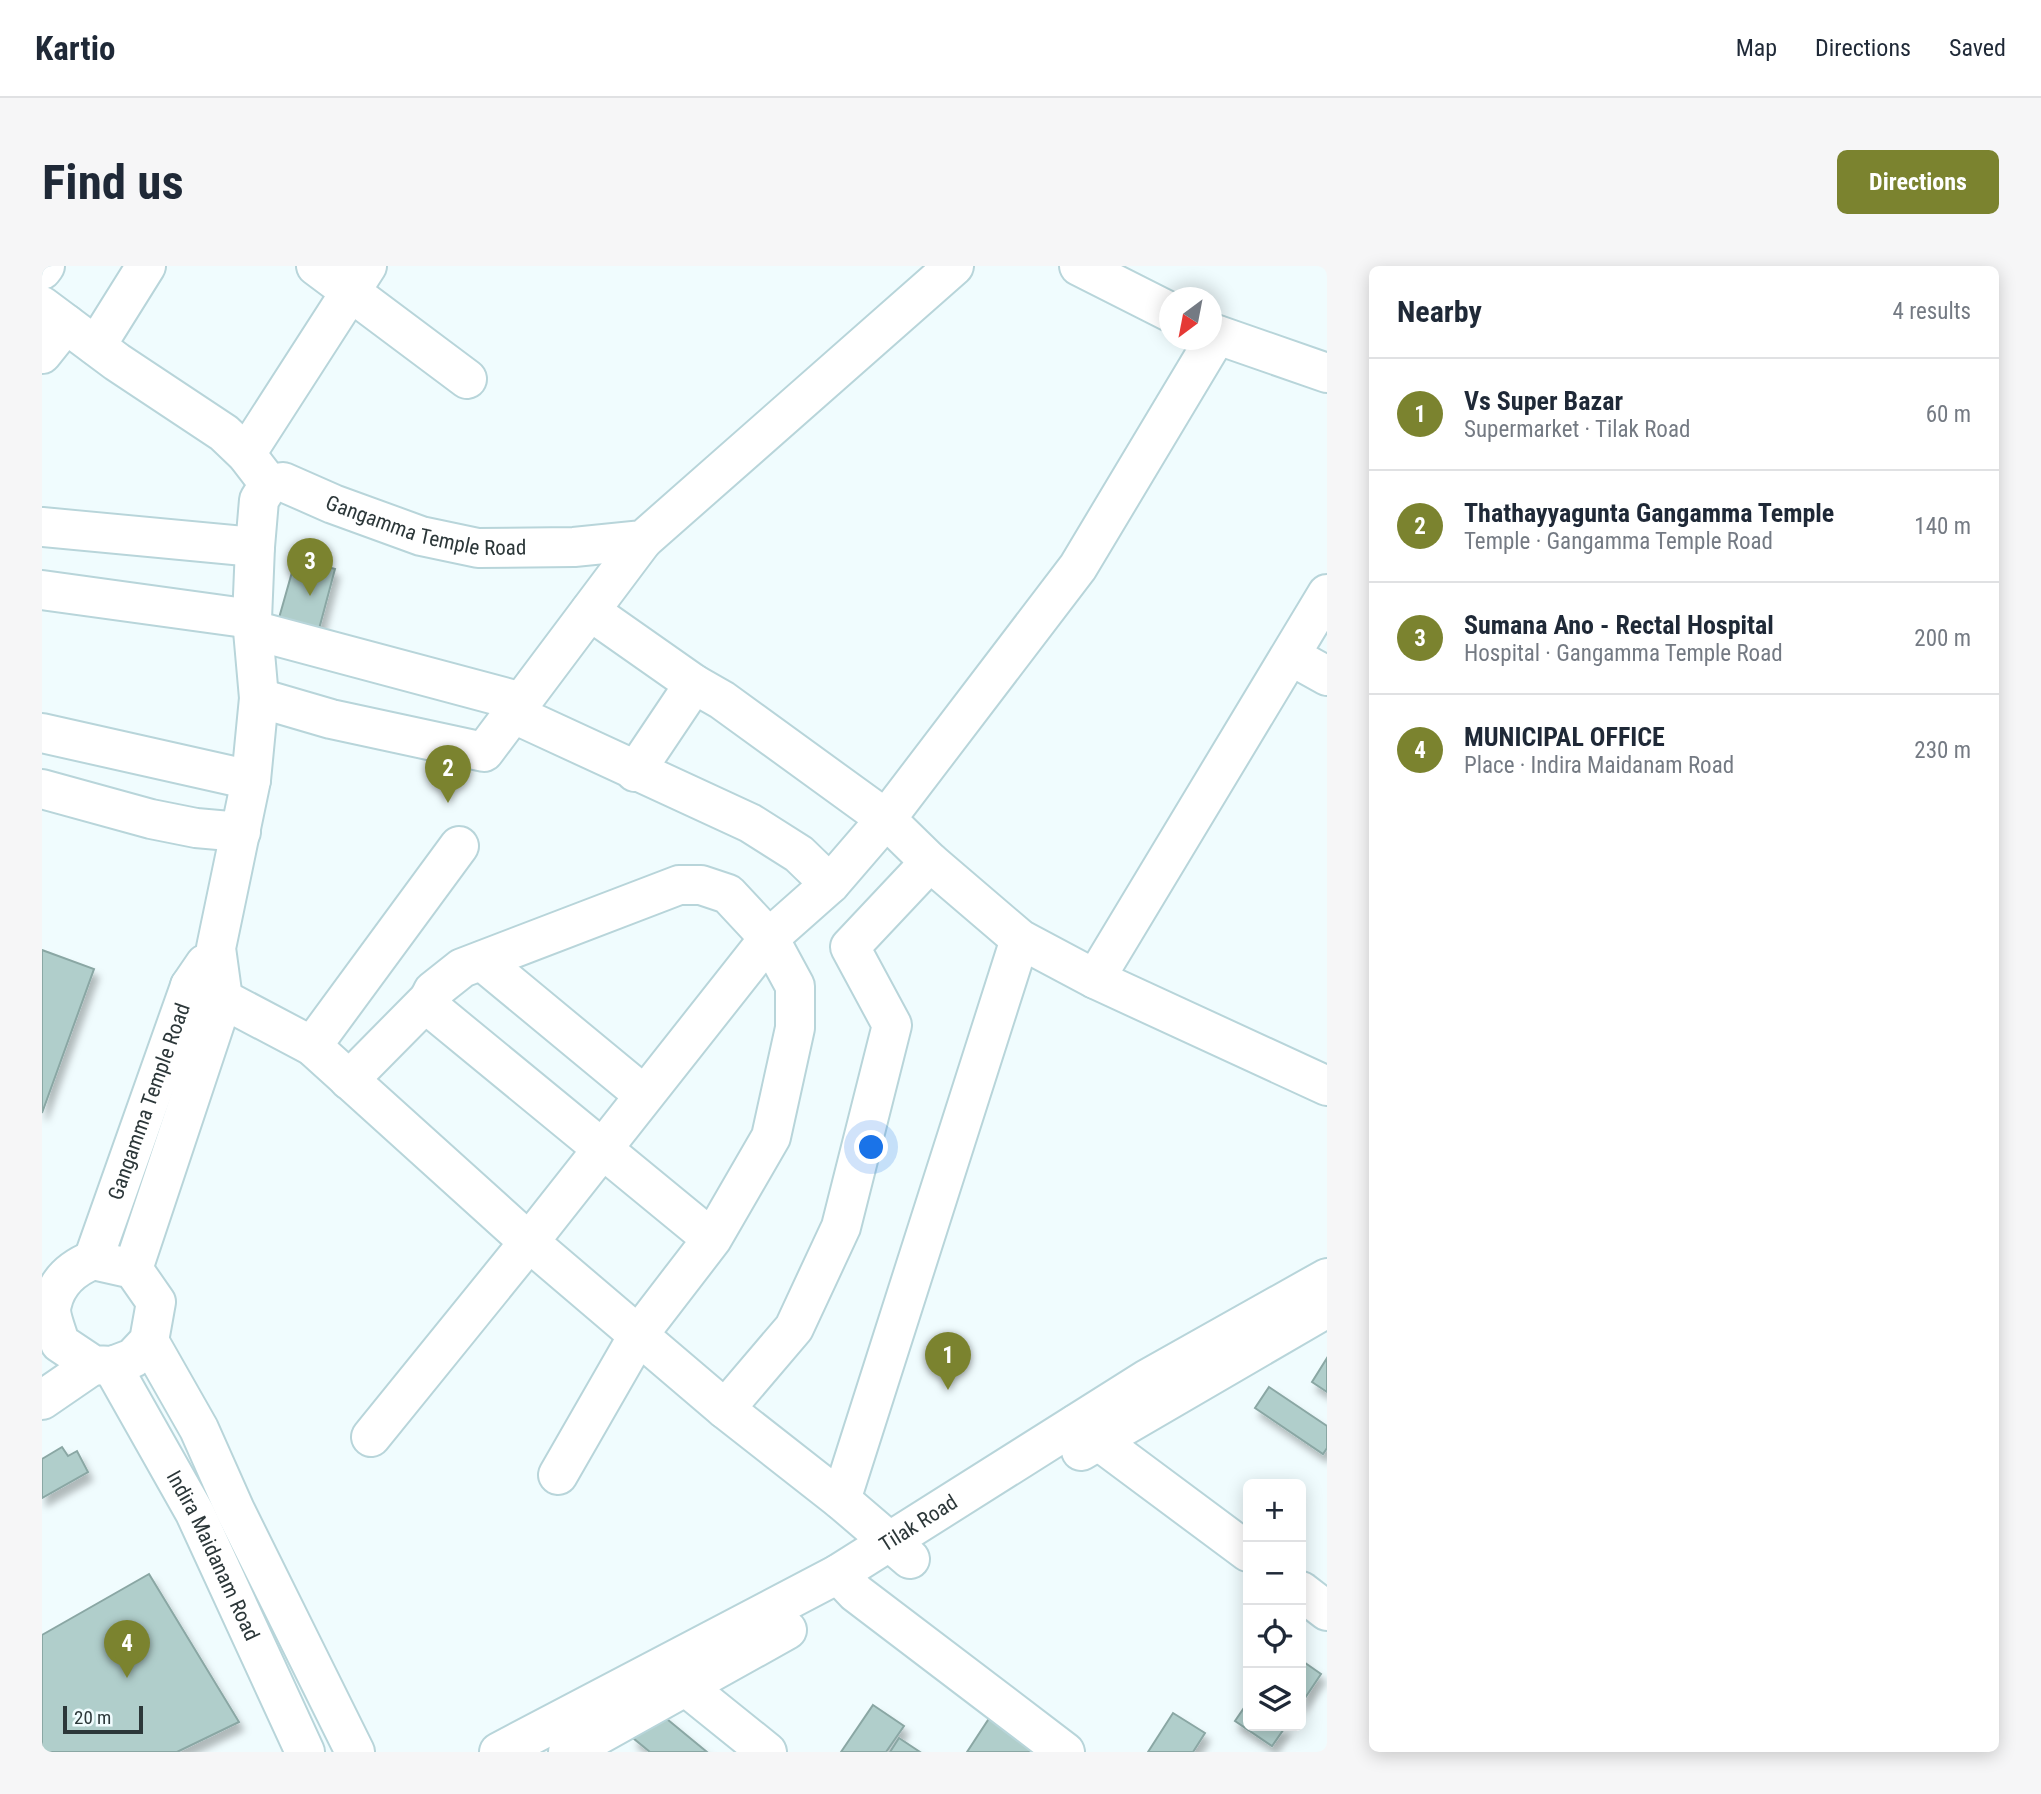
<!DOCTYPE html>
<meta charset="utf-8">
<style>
:root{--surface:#fff;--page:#f6f6f7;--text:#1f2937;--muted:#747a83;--line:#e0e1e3;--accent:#7b832f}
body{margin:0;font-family:"Roboto Condensed",sans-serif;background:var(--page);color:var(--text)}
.controls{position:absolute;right:21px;bottom:21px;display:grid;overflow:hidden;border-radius:10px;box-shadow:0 4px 18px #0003}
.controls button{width:63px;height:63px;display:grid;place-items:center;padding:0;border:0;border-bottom:2px solid var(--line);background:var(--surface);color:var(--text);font:35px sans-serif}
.compass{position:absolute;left:1117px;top:21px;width:63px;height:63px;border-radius:50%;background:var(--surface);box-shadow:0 4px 18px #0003;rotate:212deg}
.scale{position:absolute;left:21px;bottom:18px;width:80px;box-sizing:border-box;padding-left:7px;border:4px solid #2c3739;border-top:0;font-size:19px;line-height:24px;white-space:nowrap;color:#2c3739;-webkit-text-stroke:5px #f0fcfe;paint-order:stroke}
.you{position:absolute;left:830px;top:882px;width:24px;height:24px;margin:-18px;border:5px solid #fff;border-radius:50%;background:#1a73e8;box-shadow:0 0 0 10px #1a73e833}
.badge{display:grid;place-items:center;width:46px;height:46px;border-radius:50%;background:var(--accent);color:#fff;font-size:23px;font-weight:700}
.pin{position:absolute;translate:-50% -58px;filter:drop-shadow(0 2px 4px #0008)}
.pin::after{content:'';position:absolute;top:37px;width:24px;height:21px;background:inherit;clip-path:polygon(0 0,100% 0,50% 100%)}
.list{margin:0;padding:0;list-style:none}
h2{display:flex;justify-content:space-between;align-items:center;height:91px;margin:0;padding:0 28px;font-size:30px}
h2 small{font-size:23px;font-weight:400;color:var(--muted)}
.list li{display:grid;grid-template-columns:46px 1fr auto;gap:21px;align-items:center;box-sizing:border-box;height:112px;padding:0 28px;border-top:2px solid var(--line)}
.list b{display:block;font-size:26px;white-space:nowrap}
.list p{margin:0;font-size:23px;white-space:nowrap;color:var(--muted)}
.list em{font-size:23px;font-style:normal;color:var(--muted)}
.icon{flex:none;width:38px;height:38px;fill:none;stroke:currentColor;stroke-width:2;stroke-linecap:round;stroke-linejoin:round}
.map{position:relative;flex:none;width:1285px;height:1486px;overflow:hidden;border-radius:10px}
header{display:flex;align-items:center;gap:42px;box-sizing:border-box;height:98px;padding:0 35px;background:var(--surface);border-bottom:2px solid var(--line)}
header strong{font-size:33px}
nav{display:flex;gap:38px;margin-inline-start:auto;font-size:24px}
.intro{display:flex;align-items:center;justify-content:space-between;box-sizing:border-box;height:168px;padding:0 42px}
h1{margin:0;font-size:49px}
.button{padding:18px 32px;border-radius:10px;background:var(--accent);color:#fff;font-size:24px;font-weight:700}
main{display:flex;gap:42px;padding:0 42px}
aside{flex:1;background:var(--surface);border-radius:10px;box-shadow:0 4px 18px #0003}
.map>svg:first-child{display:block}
.building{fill:#b0cecb;stroke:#8aa7a4;stroke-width:2;filter:url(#shadow)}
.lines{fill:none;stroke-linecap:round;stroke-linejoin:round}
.minor-casing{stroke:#b8d5da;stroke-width:42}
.major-casing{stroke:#b8d5da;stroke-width:42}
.minor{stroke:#fff;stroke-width:38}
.major{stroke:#fff;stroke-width:38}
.labels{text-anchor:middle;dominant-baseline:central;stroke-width:7;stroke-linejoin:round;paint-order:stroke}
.street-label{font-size:21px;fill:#2c3739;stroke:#f0fcfe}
</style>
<header>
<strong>Kartio</strong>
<nav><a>Map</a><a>Directions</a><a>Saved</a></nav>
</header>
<div class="intro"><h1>Find us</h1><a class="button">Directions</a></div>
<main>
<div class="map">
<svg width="1285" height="1486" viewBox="0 0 1285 1486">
<defs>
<filter id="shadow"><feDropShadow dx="4.5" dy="8" stdDeviation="3.5" flood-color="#0004"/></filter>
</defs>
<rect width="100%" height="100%" fill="#f0fcfe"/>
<path class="building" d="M254 292 293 303 277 363 237 352Z
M0 684 52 703 0 847Z
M1285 1092V1126L1270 1116Z
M1227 1121 1285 1160V1182L1281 1188 1213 1142Z
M20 1181 26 1190 35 1185 46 1206 0 1232V1193Z
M107 1308 197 1456 135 1486H0V1369Z
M1259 1394 1279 1408 1259 1438Z
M1206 1436V1460H1244L1230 1480 1193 1455Z
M831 1439 862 1460 844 1486H799Z
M614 1444 665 1486H608L591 1472Z
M1131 1447 1163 1467 1151 1486H1106Z
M948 1451 1000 1486H925Z
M857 1472 878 1486H848Z"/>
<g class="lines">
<defs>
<g id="minor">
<path d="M274 0 425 113"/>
<path d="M1037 0 1128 46"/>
<path d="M0 4 3 0"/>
<path d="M0 40 75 96 182 167 204 188 227 218"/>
<path d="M1170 67 1285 107"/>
<path d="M54 80 104 0"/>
<path d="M0 88 24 58"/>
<path d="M204 188 325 0"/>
<path d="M0 261 213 281"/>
<path d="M0 324 210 353"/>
<path d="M1285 328 1053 713 1285 820"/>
<path d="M548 345 652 418 680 434 844 553 888 596"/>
<path d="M211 364 480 436"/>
<path d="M1249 390 1285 410"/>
<path d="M217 432 289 453 442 486 601 274"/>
<path d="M472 448 708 557 757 588 788 618"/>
<path d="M0 467 209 514"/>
<path d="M593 506 652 418"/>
<path d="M0 523 109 553 154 562 199 566"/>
<path d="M440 695 602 829"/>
<path d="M148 720 181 733 270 780 487 976 683 1143 799 1234 868 1293"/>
<path d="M270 780 417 580"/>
<path d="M307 814 387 733"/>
<path id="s1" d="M51 994 148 720 163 698"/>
<path id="s2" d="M91 1003 181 733 174 682 209 514 217 432 210 353 213 281 217 234 227 218 241 216 291 238 379 270 436 282 532 281 601 274 912 0"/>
<path d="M0 1134 51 1099"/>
<path d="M683 1143 752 1062 799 961 850 759 808 681 888 596 978 673 1053 713"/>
<path d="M1034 1158 1206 1286"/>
<path d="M329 1171 487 976 727 672 788 618 844 553 1036 301 1175 69"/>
<path d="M516 1209 597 1068 670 973 729 871 753 762V720L727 672 686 628 659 619H637L420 702 391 725 387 733 389 742 670 973"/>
<path d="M799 1234 978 673"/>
<path d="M796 1308 814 1327 1023 1486"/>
<path d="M1259 1325 1285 1345"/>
<path d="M643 1420 725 1486"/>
</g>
<g id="major">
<path d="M51 994 91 1003 114 1036 107 1075 91 1092 70 1100 51 1099 18 1077C15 1066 7 1048 10 1038 15 1015 31 1002 51 994Z"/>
<path d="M107 1075 157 1163 193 1244 313 1486"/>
<path id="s3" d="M70 1100 153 1247 263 1486"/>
<path d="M1039 1185 1285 1042"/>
<path id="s4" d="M457 1486 796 1308 1105 1113 1285 1012"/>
<path d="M526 1486 745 1364"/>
</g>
</defs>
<use href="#minor" class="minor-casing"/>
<use href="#major" class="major-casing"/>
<use href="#minor" class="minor"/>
<use href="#major" class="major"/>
</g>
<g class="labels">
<g class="street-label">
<text stroke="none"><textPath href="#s2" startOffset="973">Gangamma Temple Road</textPath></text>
<text stroke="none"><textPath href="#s1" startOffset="168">Gangamma Temple Road</textPath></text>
<text stroke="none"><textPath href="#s4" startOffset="478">Tilak Road</textPath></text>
<text stroke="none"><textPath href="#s3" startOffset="215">Indira Maidanam Road</textPath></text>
</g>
</g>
</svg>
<div class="controls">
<button>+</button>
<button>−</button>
<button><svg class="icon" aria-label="locate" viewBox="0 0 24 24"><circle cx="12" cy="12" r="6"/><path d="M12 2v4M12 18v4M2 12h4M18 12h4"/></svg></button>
<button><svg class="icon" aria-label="layers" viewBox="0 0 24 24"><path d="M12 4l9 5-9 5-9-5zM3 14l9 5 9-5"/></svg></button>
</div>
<svg class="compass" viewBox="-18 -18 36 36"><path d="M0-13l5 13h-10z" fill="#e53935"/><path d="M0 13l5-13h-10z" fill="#747a83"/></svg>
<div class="scale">20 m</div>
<div class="you"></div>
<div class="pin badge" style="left:906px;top:1124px">1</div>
<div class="pin badge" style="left:406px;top:537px">2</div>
<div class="pin badge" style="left:268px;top:330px">3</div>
<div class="pin badge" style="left:85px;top:1412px">4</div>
</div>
<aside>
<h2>Nearby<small>4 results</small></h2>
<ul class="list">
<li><span class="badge">1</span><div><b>Vs Super Bazar</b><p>Supermarket · Tilak Road</p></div><em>60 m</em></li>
<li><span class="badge">2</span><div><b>Thathayyagunta Gangamma Temple</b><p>Temple · Gangamma Temple Road</p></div><em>140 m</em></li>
<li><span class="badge">3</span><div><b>Sumana Ano - Rectal Hospital</b><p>Hospital · Gangamma Temple Road</p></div><em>200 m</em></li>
<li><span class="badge">4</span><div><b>MUNICIPAL OFFICE</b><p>Place · Indira Maidanam Road</p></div><em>230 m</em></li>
</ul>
</aside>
</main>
